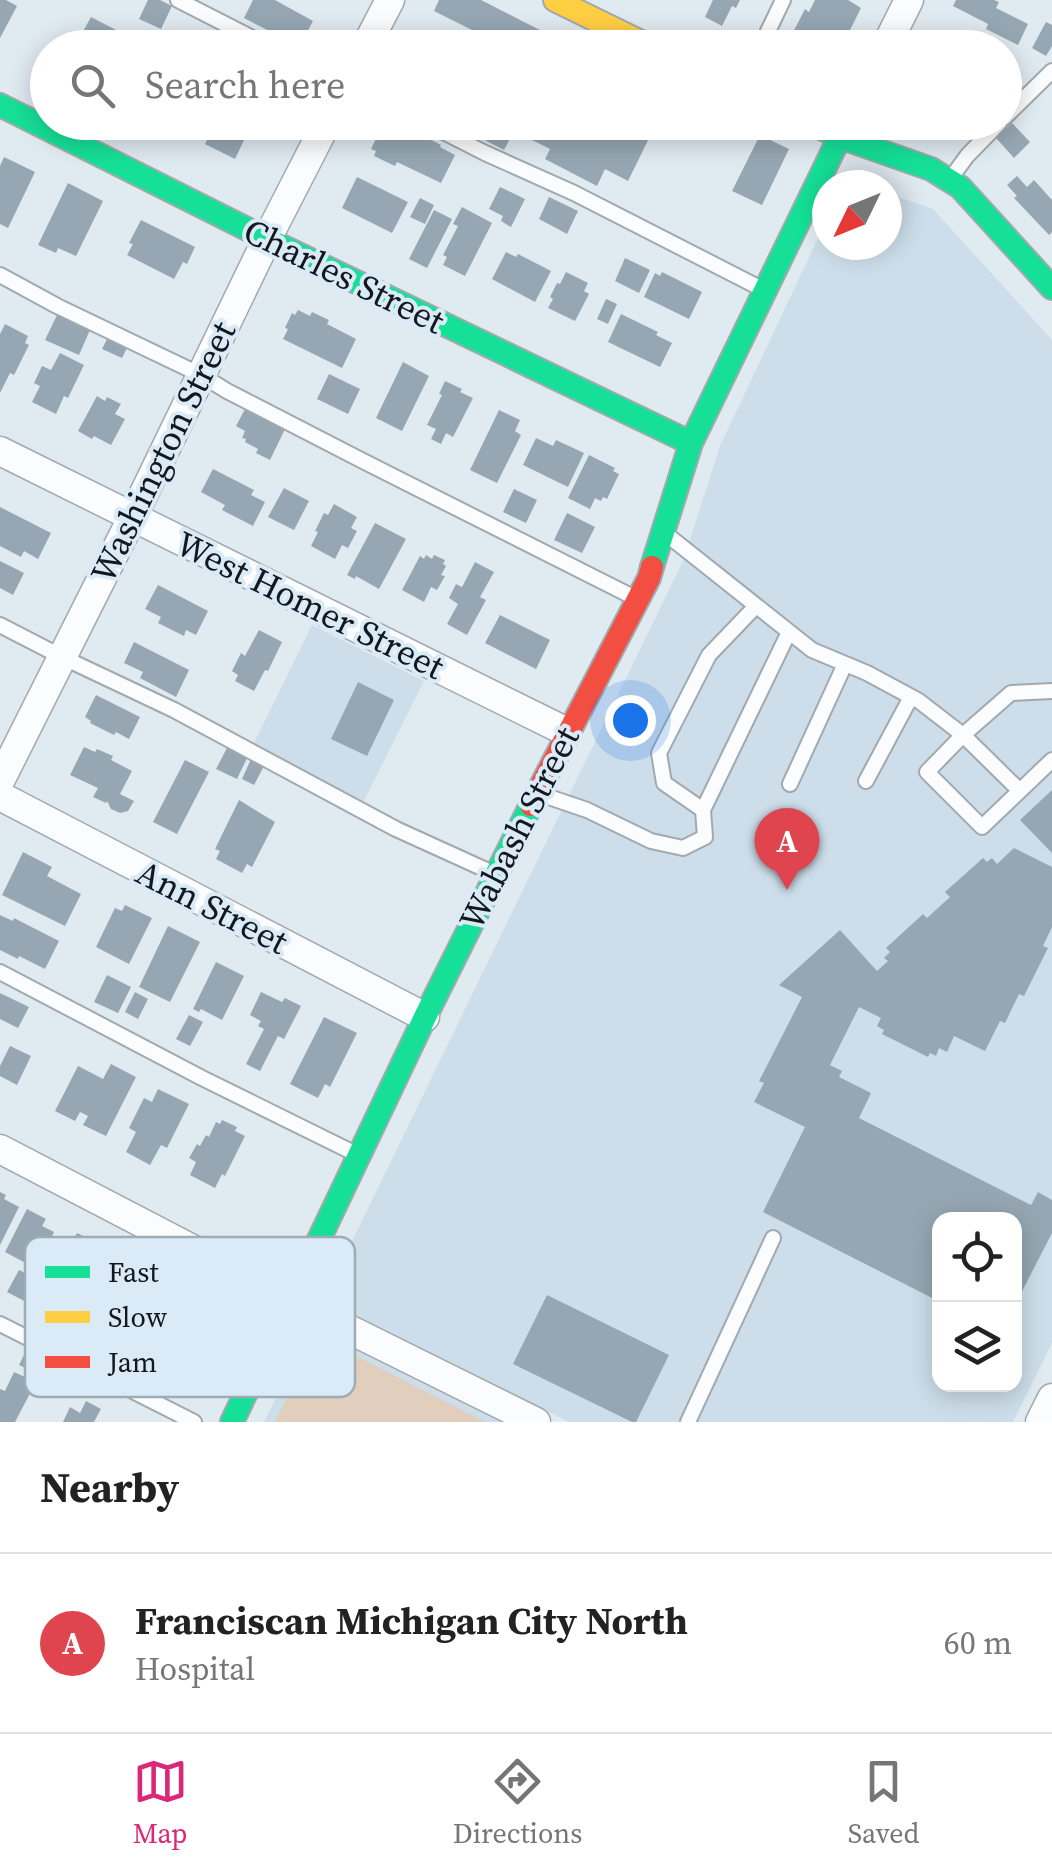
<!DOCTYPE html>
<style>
:root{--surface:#fff;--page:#f6f6f6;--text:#222;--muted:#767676;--line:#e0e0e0;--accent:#db2777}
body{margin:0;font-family:"Source Serif 4",serif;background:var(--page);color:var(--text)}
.controls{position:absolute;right:30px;bottom:30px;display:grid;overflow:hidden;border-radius:20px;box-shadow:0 5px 25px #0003}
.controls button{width:90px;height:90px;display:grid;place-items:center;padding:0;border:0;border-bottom:2px solid var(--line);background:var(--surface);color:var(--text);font:50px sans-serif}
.compass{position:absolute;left:812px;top:170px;width:90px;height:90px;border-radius:50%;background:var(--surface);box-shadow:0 5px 25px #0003;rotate:227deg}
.you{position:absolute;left:630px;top:720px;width:35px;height:35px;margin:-25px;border:8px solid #fff;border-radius:50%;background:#1a73e8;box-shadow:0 0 0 15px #1a73e833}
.badge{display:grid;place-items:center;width:65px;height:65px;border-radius:50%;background:var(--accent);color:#fff;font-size:32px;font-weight:700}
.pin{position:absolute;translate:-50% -82px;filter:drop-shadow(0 2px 5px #0008)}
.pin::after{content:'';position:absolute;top:52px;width:35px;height:30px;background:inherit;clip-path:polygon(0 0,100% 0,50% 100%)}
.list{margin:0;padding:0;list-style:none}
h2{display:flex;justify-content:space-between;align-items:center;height:130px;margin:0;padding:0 40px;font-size:42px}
h2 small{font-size:32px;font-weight:400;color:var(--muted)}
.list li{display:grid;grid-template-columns:65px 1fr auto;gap:30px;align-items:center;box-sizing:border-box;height:180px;padding:0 40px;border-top:2px solid var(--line)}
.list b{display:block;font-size:38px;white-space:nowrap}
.list p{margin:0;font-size:32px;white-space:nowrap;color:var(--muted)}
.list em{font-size:32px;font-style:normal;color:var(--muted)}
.icon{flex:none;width:55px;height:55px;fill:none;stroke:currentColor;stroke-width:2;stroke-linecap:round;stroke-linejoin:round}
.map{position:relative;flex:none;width:1052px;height:1422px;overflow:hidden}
.search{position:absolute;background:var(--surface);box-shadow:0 5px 25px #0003;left:30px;right:30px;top:30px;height:110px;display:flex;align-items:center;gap:25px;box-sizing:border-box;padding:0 35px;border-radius:55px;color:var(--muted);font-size:38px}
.sheet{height:310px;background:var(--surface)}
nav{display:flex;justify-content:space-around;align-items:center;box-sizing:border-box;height:140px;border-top:2px solid var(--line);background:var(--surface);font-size:28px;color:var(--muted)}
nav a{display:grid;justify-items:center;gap:5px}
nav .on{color:var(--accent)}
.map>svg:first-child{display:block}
.built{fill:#cddeea;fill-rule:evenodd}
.green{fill:#e1cebd}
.building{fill:#96a7b3}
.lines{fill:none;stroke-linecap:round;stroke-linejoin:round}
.lane-casing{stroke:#a1a9ae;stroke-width:18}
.street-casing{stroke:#a1a9ae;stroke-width:31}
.fast-casing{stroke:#a1a9ae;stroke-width:26}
.slow-casing{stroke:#a1a9ae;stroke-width:26}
.jam-casing{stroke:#a1a9ae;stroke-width:26}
.lane{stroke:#fafcfd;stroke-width:14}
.street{stroke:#fafcfd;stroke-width:28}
.fast{stroke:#16e098;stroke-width:22}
.slow{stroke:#ffcf43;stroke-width:22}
.jam{stroke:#f24e42;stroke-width:22}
.labels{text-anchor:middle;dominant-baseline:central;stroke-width:8;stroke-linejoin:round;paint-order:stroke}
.street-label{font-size:35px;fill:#12181c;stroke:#daebf7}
.key{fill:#daebf7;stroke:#9eacb5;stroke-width:2.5}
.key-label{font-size:28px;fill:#12181c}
</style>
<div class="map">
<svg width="1052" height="1422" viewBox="0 0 1052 1422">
<rect width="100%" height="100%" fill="#e0eaf1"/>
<path class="built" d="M887 193 933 209 1052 340V1343L1013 1422H569L517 1396 504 1422H264L683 561 720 446 827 219V245H887ZM940 1220H1014V1384H940Z
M312 625 424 681 363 803 252 747Z"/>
<path class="green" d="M317 1336 485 1422H275Z"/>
<path class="building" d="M0 0H6L17 6 0 38Z
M148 0H160L172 6 161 29 139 19Z
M253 0H275L313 21 302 42 279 31 277 35 244 18Z
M439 0H481L575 48H466L474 31 434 11Z
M713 0H740L736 8 732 6 722 26 705 17Z
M815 0H848L861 8 841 48H785L805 9 809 12Z
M956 0H994L999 2 996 8 1028 24 1018 45 986 29 988 24 953 6Z
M91 17 122 33 114 48H74Z
M1046 22 1052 25V46L1046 56 1032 48Z
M216 122H249L242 137 245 138 235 159 205 144Z
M384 122H396L441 145 440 147 455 155 441 183 397 162 395 166 374 156 376 151 371 149Z
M450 122H657L628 181 605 169 597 186 545 159 550 149 514 131 504 150Z
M1012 123 1030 142 1014 158 996 138Z
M760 135 789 149 762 205 732 191Z
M4 157 35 172 8 228 0 224V166Z
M1017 176 1027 187 1034 180 1052 200V232L1049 235 1014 198 1017 196 1007 185Z
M357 177 408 202 392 233 342 208Z
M68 183 103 201 76 256 58 248 56 253 38 245Z
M500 187 525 199 511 227 501 221 503 216 489 209Z
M549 197 578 211 567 234 539 219Z
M420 198 434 205 425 224 410 217Z
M462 207 492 223 465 276 443 265 447 257 443 255 458 226 453 224Z
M434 210 452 219 427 268 409 259Z
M141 220 195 247 187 264 183 262 174 279 127 255 133 244 129 243Z
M506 252 516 257 518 254 551 271 535 302 492 279Z
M625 258 650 270 639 293 615 281Z
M566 272 588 283 584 291 589 294 575 321 548 308 553 299 550 297 557 283 560 284Z
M662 272 702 292 689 319 644 297 655 273 660 276Z
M606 299 617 304 608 324 597 319Z
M298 310 310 316 312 312 329 320 327 324 356 339 342 368 283 339 288 329 285 328 292 313 295 315Z
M621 314 658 332 656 335 672 343 660 367 608 342Z
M57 315 90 330 79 355 45 340Z
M5 324 28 336 25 343 29 345 14 375 10 373 0 393V334Z
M108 337 128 346 122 358 102 349Z
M60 353 84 365 68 398 64 396 56 414 32 402 40 386 34 383 42 366 51 370Z
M403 362 429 376 402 431 376 418Z
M329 374 360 389 348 414 317 399Z
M445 381 462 389 460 392 473 398 453 437 446 433 441 444 431 439 436 429 427 425 442 395 439 394Z
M97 396 105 401 107 397 121 404 115 414 125 419 111 445 94 436 92 439 78 431Z
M245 409 285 429 270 460 256 453 258 449 245 442 246 439 242 438 245 431 236 426Z
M499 410 520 420 515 431 521 435 497 483 470 470Z
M536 438 553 446 556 440 584 453 568 487 523 465Z
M589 455 615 468 613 471 619 474 607 499 603 497 601 501 595 498 590 509 568 498Z
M213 469 254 490 251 495 265 502 253 526 222 510 225 505 201 492Z
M284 488 309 501 294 530 268 517Z
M514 489 537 500 526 523 503 512Z
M334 504 357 517 351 528 357 531 348 548 342 545 335 559 311 546 318 532 315 531 324 513 328 515Z
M0 507 51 533 38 559 24 551 21 557 0 546Z
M567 513 595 527 582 553 554 540Z
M375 523 406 539 379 589 356 576 355 579 347 575Z
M426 555 432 559 434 555 445 560 443 564 446 566 441 575 445 576 437 590 431 587 424 602 402 590 420 556 424 559Z
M0 561 24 573 13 595 0 588Z
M475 562 494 572 480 597 486 600 467 635 447 624 458 604 449 598 456 584 462 587Z
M158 585 208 611 196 635 186 630 184 636 158 623 161 617 145 609Z
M500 615 550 640 536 669 485 643Z
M259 630 282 642 268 671 265 670 254 691 235 681 238 675 232 671 241 653 245 656Z
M134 642 189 670 176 697 140 678 143 672 124 663Z
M358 682 394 700 367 756 331 739Z
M96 695 140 717 129 739 116 732 114 735 90 723 91 721 85 717Z
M84 747 95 752 97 749 113 756 111 760 132 771 120 794 134 801 128 811 120 813 111 809 107 801 106 803 93 797 98 788 70 775Z
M227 748 247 758 237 779 216 769Z
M251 759 264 766 254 785 242 779Z
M185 760 209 772 177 834 153 822Z
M1052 790V853L1020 820Z
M239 800 275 822 252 867 247 864 242 873 216 859 220 851 215 849Z
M1014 848 1052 867V927L1043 946 1048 948 1024 996 1019 994 1005 1023 1000 1021 985 1051 954 1036 947 1052 939 1048 936 1056 930 1053 928 1057 882 1034 884 1030 877 1026 881 1018 859 1007 830 1065 842 1071 839 1077 871 1093 859 1118 1031 1205 1038 1192 1052 1200V1233L1014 1307V1220H940V1302L763 1212 805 1127 754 1102 764 1083 759 1081 802 997 779 985 840 930 877 971 888 961 884 958 890 952 886 948 923 914 927 918 950 897 945 892 983 858 987 862 992 858 997 864Z
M23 852 52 867 47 876 81 894 65 926 2 895Z
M125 905 152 918 129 964 96 947 115 908 122 911Z
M0 915 13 921 14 918 59 941 45 969 19 956 18 959 0 950Z
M168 926 200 942 170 1002 139 987Z
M216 962 244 976 222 1020 201 1009 199 1012 193 1009Z
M107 975 131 987 118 1013 94 1002Z
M135 992 148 999 138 1019 125 1012Z
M261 992 282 1002 285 998 301 1006 284 1039 278 1036 260 1071 246 1064 264 1029 258 1026 261 1021 250 1015Z
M0 993 29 1007 18 1028 0 1019Z
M189 1015 203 1022 190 1046 176 1039Z
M324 1017 357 1033 330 1087 325 1084 318 1098 290 1084Z
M10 1046 31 1056 17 1085 0 1076V1066Z
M111 1064 136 1077 106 1136 83 1125 88 1116 80 1112 75 1121 55 1111 78 1066 103 1079Z
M158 1089 189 1104 167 1148 161 1145 150 1165 126 1152 136 1132 129 1128 144 1098 152 1102Z
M222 1120 237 1127 235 1131 245 1136 225 1176 222 1174 215 1188 190 1175 196 1162 189 1158 197 1144 200 1146 206 1135 209 1137 216 1122 220 1124Z
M0 1192 6 1195 4 1199 19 1207 0 1245Z
M27 1209 46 1219 42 1226 54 1232 46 1249 49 1250 39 1270 5 1252Z
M77 1233 108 1248 84 1297 53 1281Z
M19 1270 44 1282 32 1305 7 1292Z
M547 1295 669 1355 636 1422H632L513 1364Z
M25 1353 50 1364 44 1377 19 1365Z
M14 1372 36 1382 15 1422H0V1389L5 1391Z
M86 1401 101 1409 94 1422H63L70 1407 80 1413Z"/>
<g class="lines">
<defs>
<path id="lane" d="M178 0 272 48
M760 48 783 0
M1004 118 1052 71
M424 122 485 153 574 193 764 290
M951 178 967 156 1000 122
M0 275 57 306 201 375 227 391 363 461 637 599
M666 534 812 650 867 673 919 701 963 735 1019 790
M0 625 62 657 174 710 396 829 495 874
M1052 691 1011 693 963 735 927 772 982 827 1052 760
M866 781 911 697
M790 784 845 664
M537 793 587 810 651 841 683 848 705 837 703 810 664 783 659 753 709 655 756 606
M703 810 789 632
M0 972 202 1078 358 1155
M0 1324 194 1422
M688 1422 773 1238"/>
<path id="street" d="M365 48 390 0
M885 48 909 0
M0 451 567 732
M0 781 133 516 267 239 327 122
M0 796 425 1017
M0 1149 290 1300 536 1422
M1040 1422 1052 1398"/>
<path id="fast" d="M0 105 267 239 691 443
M809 122 840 137 931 169 960 187 1052 288
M652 567 691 443 847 122
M232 1422 425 1017 531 805"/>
<path id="slow" d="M555 0 653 48"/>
<path id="jam" d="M531 805 649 578 652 567"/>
</defs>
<use href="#lane" class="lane-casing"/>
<use href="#street" class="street-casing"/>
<use href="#fast" class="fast-casing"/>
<use href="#slow" class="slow-casing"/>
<use href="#jam" class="jam-casing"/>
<use href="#lane" class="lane"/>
<use href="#street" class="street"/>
<use href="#fast" class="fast"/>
<use href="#slow" class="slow"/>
<use href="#jam" class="jam"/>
</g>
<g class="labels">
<g class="street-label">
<text transform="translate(344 276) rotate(26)">Charles Street</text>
<text transform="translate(163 452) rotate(-64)">Washington Street</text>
<text transform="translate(310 605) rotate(26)">West Homer Street</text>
<text transform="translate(519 828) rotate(-63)">Wabash Street</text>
<text transform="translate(212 907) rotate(27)">Ann Street</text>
</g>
</g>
<rect x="25" y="1237" width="330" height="160" rx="15" class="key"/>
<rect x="45" y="1266" width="45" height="12" fill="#16e098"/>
<rect x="45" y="1311" width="45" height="12" fill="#ffcf43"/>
<rect x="45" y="1356" width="45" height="12" fill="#f24e42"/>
<g class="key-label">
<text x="108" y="1282">Fast</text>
<text x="108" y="1327">Slow</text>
<text x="108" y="1372">Jam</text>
</g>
</svg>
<div class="controls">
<button><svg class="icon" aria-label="locate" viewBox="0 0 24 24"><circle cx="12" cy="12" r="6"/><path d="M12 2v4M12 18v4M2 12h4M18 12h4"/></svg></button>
<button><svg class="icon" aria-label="layers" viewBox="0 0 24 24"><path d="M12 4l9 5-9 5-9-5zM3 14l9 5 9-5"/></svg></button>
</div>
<svg class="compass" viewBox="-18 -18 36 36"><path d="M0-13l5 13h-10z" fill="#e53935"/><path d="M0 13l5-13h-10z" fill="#767676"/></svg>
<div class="you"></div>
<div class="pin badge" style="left:787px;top:890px;background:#e0444e">A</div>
<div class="search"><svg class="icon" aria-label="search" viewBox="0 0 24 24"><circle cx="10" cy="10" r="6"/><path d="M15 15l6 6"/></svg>Search here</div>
</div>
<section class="sheet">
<h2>Nearby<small></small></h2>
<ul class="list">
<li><span class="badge" style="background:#e0444e">A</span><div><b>Franciscan Michigan City North</b><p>Hospital</p></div><em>60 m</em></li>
</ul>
</section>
<nav>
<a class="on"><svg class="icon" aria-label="map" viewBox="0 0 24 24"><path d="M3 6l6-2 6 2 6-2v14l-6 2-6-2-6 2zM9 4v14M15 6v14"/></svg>Map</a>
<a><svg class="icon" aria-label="directions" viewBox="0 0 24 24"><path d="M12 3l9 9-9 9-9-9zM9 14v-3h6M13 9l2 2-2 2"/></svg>Directions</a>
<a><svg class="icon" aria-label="saved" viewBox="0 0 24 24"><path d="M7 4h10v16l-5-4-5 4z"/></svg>Saved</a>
</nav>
